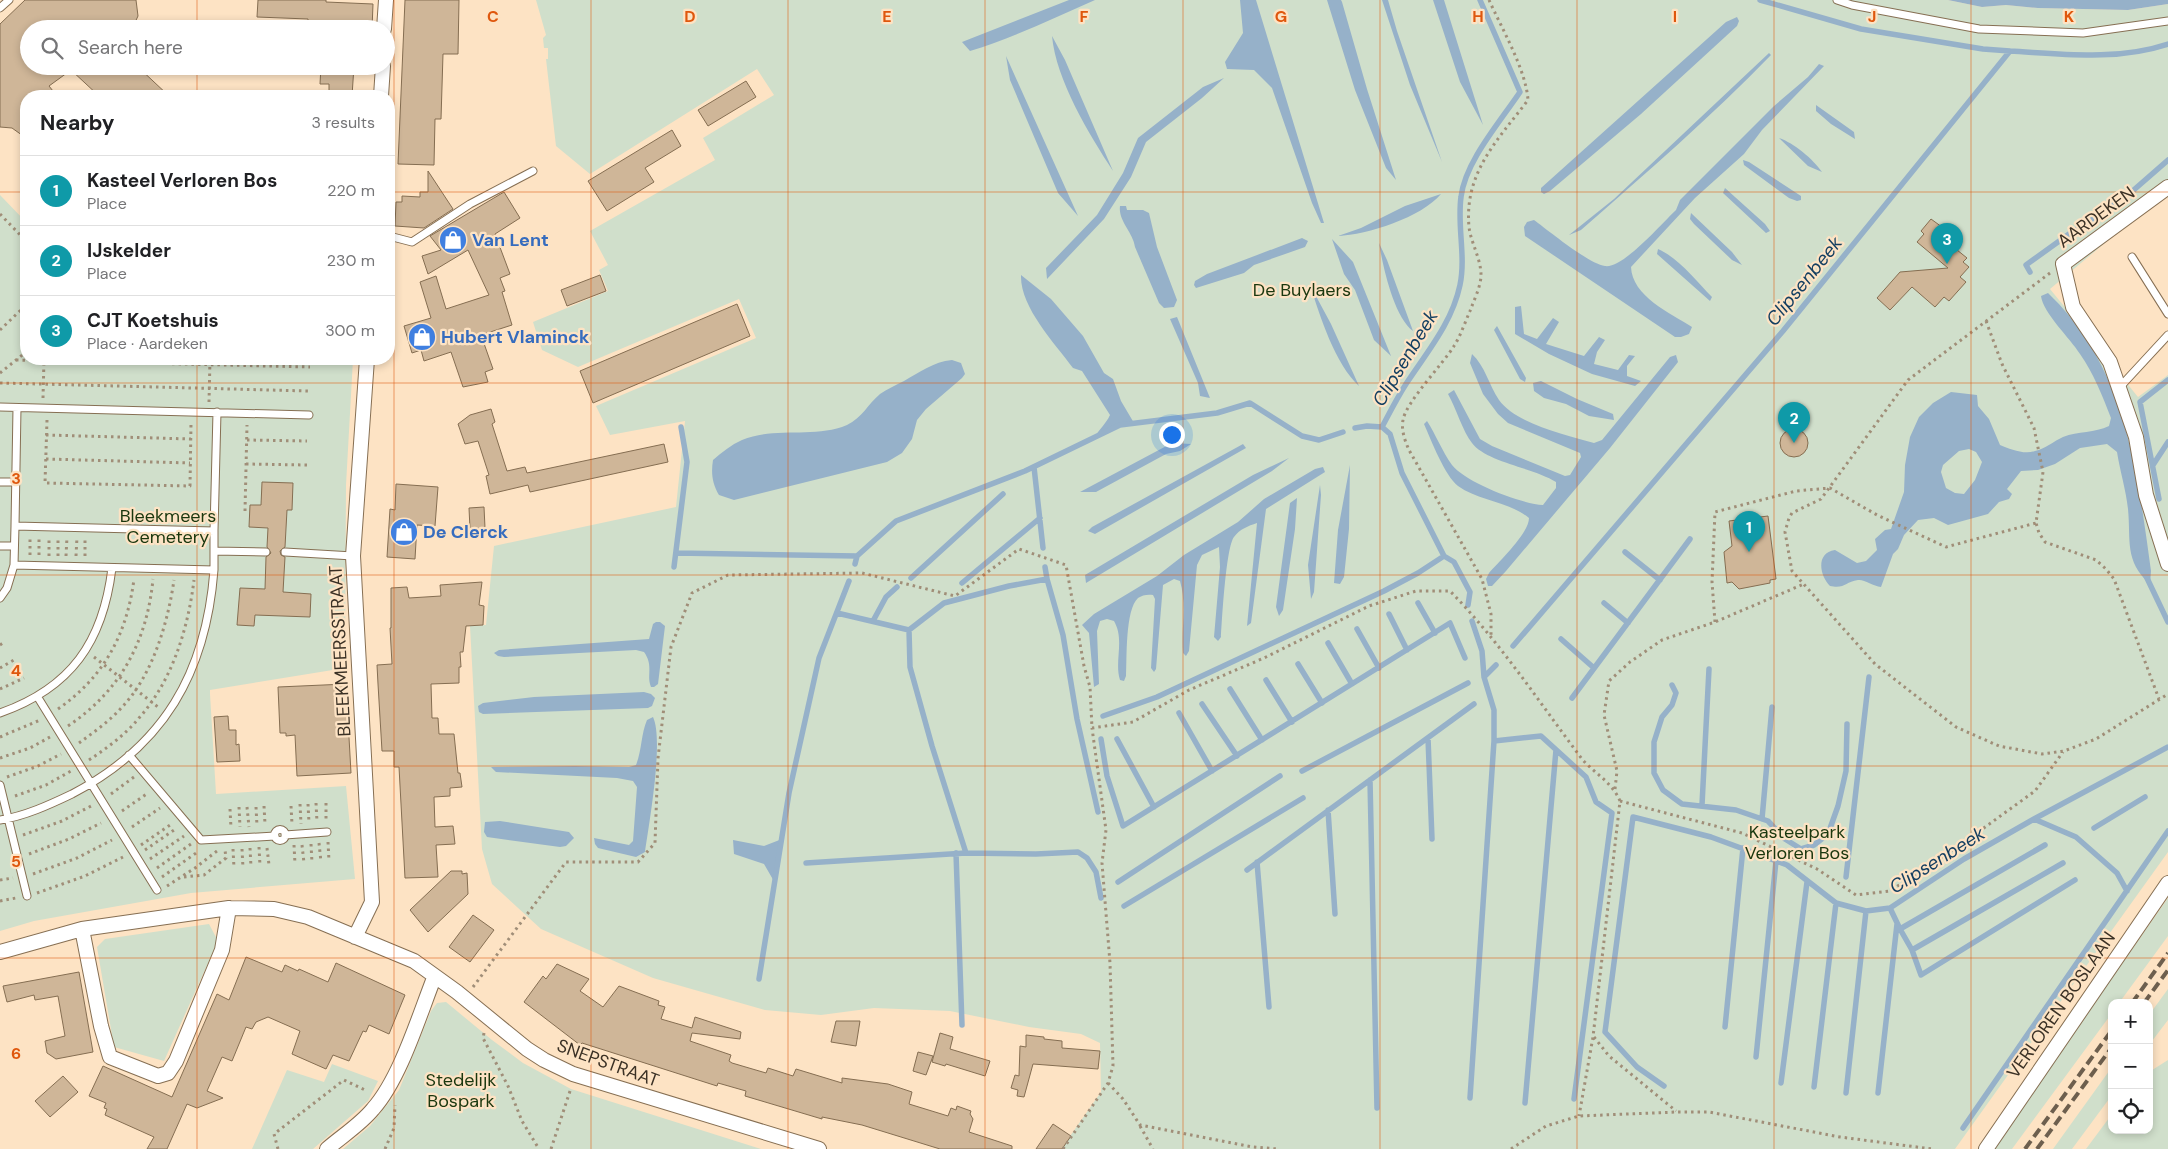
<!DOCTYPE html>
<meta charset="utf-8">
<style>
:root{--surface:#fff;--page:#f6f6f6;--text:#202124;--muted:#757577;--line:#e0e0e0;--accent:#db2777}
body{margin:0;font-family:"DM Sans",sans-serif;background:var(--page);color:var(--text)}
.controls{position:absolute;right:15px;bottom:15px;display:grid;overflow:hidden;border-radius:10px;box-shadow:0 2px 8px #0003}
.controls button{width:45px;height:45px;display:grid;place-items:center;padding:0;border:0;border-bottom:1px solid var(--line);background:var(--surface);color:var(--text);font:25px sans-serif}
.you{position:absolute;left:1171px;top:434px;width:18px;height:18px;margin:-12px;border:4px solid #fff;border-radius:50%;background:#1a73e8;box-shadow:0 0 0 8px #1a73e833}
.badge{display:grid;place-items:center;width:32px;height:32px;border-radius:50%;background:var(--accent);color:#fff;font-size:16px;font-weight:700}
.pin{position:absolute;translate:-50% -41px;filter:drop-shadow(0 1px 2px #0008)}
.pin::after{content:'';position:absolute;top:26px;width:18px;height:15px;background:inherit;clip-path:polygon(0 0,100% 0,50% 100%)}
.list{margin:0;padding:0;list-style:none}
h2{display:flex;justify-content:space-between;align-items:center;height:65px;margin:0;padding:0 20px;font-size:21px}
h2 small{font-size:16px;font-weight:400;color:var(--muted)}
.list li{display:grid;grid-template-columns:32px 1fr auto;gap:15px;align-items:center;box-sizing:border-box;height:70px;padding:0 20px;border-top:1px solid var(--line)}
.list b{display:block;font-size:19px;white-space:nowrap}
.list p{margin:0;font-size:16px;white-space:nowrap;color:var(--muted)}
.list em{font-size:16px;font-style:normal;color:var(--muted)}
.icon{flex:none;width:28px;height:28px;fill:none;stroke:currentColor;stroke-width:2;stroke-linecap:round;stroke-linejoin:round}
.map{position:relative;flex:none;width:2168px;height:1149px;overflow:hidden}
.search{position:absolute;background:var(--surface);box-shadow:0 2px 8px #0003;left:20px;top:20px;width:375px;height:55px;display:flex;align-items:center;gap:12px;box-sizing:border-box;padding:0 18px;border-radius:28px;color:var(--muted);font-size:19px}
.panel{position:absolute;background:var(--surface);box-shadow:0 2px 8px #0003;left:20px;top:90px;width:375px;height:275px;border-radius:20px}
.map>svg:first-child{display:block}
.green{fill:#d0dfcb}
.water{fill:#96b1c9;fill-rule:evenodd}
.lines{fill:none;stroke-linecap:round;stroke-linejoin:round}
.stream{stroke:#96b1c9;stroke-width:5.5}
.building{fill:#cfb698;stroke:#856e52}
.service-casing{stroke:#866f53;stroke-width:9}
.minor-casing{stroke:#866f53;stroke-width:16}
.path{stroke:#a08e78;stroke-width:3;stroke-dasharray:2.5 4;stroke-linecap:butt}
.service{stroke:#fff;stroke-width:7}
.minor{stroke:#fff;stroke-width:14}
.rail{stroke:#6d5f4e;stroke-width:4;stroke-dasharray:10 5;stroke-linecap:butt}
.grid{fill:none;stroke:#df570d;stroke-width:1;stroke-opacity:0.55}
.labels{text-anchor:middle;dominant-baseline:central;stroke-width:4.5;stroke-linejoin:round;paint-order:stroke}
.street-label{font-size:18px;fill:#3b3125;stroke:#fde3c4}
.shop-label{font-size:18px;font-weight:bold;fill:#366cbe;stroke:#fde3c4;text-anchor:start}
.park-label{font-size:18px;fill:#1a370e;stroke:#fde3c4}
.water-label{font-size:19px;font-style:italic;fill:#143f61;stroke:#fde3c4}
.grid-label{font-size:16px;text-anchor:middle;font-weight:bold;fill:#df570d;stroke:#fde3c4;stroke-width:4.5;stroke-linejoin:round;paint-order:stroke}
</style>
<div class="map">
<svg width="2168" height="1149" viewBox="0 0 2168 1149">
<rect width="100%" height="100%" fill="#fde3c4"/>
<path class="green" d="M536 0H1948L1982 7 2006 5 2038 8 2128 10 2168 4V190L2050 289 2138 397 2168 375V852L1955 1149H1061L1101 1092 1100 1043 1081 1034 1029 1027 950 1011 874 1008 821 1015 765 1010 653 978 541 929 492 884 482 849 470 626 486 625 494 546 676 507 685 421 610 435 596 406 756 338 739 299 578 367 542 350 533 322 608 291 599 270 608 265 590 231 715 160 703 138 774 95 757 69 590 174 556 146 546 59H548V48H544L543 38 546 35Z
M0 195 26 222V359H353L346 485 345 668 210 690V694L216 794 346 786 355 879 191 893 34 921 0 931Z
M2168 898V936L2119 1003H2112V1013L2012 1149H1992Z
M209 924 218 941 164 1061 114 1047 97 947 105 939Z
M2168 989V1020L2149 1045V1015Z
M446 1002 492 1040 523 1063 571 1089 761 1149H343L370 1126 399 1090 431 1011 437 1003Z
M2168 1060V1149H2086L2112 1114V1130H2149V1072Z
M332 1064 378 1081 368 1101 313 1149H252L287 1070 324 1082Z
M2112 1067V1095L2072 1149H2053Z"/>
<path class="water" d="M1069 0H1095C1054 18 1013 38 970 51L962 42Z
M1240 0H1256L1324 223H1321L1312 203 1272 88 1254 70 1227 69 1225 62 1243 33Z
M1327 0H1341L1342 2 1367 89 1396 180 1386 168 1355 90Z
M1382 0H1388L1397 31 1442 162 1410 85Z
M1433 0H1444L1483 125 1460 82Z
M1948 0H2168V4L2128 10 2038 8 2006 5 1982 7Z
M1737 17 1739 21 1737 26 1641 114 1550 191 1544 194 1541 192V188L1726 22Z
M1052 36 1065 60 1113 171C1089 134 1056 80 1052 36Z
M1769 53 1771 55C1711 117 1646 173 1581 230L1569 235 1614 199Z
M1006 56 1078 216 1058 193 1010 80Z
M1819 64 1824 66 1762 130 1744 154 1695 198 1631 267C1632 296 1670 313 1692 327L1689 334 1681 337H1675L1525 236 1524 227 1527 222 1534 220C1549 231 1589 264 1605 266 1623 269 1663 222 1676 210L1680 200 1774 106 1808 77Z
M1224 78 1202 98 1146 142 1131 177 1104 219 1047 279 1046 268 1097 215 1123 173 1138 138 1203 87Z
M1816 105 1854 132 1855 139 1831 124 1816 111Z
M1779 138C1794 143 1813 159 1822 172L1808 166Z
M1743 160 1749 162 1801 196V200L1797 201 1789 198 1744 165Z
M1725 188 1765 224 1770 231 1766 233 1723 193Z
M1441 194C1422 217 1367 235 1338 236L1361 228 1405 206Z
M1120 206H1126L1127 210H1143L1149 213 1157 247 1177 300 1174 307 1164 308 1159 303 1135 247C1133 232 1118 221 1120 206Z
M1691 213 1732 252 1742 265 1732 260 1694 224 1690 219Z
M1302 238 1308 241 1305 247 1254 265 1244 273 1196 288 1194 285 1195 281 1207 274Z
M1332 239 1353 262 1391 356 1374 340 1355 290 1344 274Z
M1379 243 1387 260 1413 331C1394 317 1383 267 1379 243Z
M1658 249C1679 258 1696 281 1712 297L1710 301 1657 254Z
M1021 275 1051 299 1083 336 1104 373 1113 379 1121 401 1134 423 1120 425 1095 437C1099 429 1106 424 1110 415L1082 371 1073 368C1054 342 1020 307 1021 275Z
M1310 285 1331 324 1359 386C1335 364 1320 316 1310 285Z
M2048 293C2126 367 2137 470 2151 571L2150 584C2124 561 2131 540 2128 509 2126 490 2120 471 2117 452L2107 444 2080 448 2055 464 2038 470 2021 471 2007 489 2012 494 2009 499 1999 502 1988 514 1948 525 1934 518 1918 520 1904 535 1898 549 1893 554 1881 587C1873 586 1864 579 1858 580 1845 582 1845 589 1830 586 1820 576 1815 553 1835 550L1857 563 1866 561 1877 550 1875 539 1885 530 1891 529 1904 492 1905 465 1910 437 1919 417 1933 403 1951 392 1977 395 1978 406 1989 419 2000 445C2010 449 2024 455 2035 451 2045 449 2054 441 2063 437 2078 431 2095 433 2109 426L2111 418C2102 395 2094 374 2080 354 2070 338 2043 313 2041 296ZM1969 449 1976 452 1982 462 1975 480 1964 494 1955 493 1946 488 1941 472 1943 465 1959 451Z
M1521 306 1524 334 1537 339 1553 318 1559 322 1546 344 1584 356 1599 337 1605 340 1597 352 1594 364 1618 370 1629 355 1635 356 1627 366V376L1641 381 1635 386 1592 374 1549 354 1515 334V307Z
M1177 317 1210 398 1200 396 1198 383 1170 319Z
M1497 326 1526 378 1525 382 1520 379 1494 330Z
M1472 354C1485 366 1489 385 1499 400 1516 424 1567 435 1594 443L1602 440 1670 357 1676 355 1678 362 1610 448 1506 571 1492 586H1488L1486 579 1489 573C1500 561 1529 533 1529 518 1508 501 1479 501 1458 486 1445 476 1431 440 1424 424L1427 421C1436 435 1442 451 1452 465 1465 482 1521 504 1543 505L1556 488V482C1534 468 1486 462 1472 443 1463 432 1456 408 1448 394L1454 390 1480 439 1492 446 1565 476 1570 475 1581 457 1580 453 1508 423 1498 414 1483 394 1470 363Z
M952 360 961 363 965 374 962 378 926 409 917 420 912 439 902 453 887 462 734 500 719 495C712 483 711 473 713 460 722 452 731 445 742 440 775 426 814 439 847 425 862 418 868 404 880 394 887 389 896 385 904 381 920 372 933 362 952 360Z
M1541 381 1577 399 1613 414 1614 420 1589 416 1566 404 1544 398 1534 391 1533 383Z
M1172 443 1191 444 1180 451 1166 454 1096 492H1080Z
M1243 444 1246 448 1095 534 1088 531 1092 527Z
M1289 458 1272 471 1086 583 1085 575 1253 475Z
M1350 465 1349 529 1344 577 1340 584 1334 583 1338 530Z
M1323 467 1325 472 1266 509 1251 623 1247 626 1257 523C1248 526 1240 529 1234 537 1226 547 1222 620 1221 637L1218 641 1214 637 1220 567 1219 547 1202 555 1197 565 1189 651 1186 656 1183 653C1181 629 1187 605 1180 581L1174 579 1163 585 1156 669 1154 672 1151 668 1155 599 1153 595C1148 594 1142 595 1138 598 1125 610 1127 659 1126 676L1124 681 1120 680C1114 661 1125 640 1114 621L1107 619 1100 621 1097 631 1099 684 1094 687 1089 633 1082 625 1094 614 1157 576 1184 555 1238 522 1264 499 1315 469Z
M1320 485 1321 495 1314 592 1311 599 1308 565Z
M1297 498 1295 529 1283 610 1279 616 1276 607 1290 503Z
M656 622H660L665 626 658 684 654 687H651C646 675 654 666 644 652L636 650 504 657 498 656 494 653 499 650 649 639 653 624Z
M644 692 651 694 655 698 652 706 648 708 483 714 479 712 478 706 483 703 534 697Z
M653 717C664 740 649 824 645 852L636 857 598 848 595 844 594 838 629 845 633 841 637 787 633 781 617 778 496 772 491 767 575 766 629 767 636 765C642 750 641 734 647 720Z
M500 821 569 832 574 838 566 846 560 847 487 837 484 832 485 822Z
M782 839 775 883 764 864 734 854 733 840 764 846Z"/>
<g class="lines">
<path class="stream" d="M1760 0 1861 29 1983 49 2010 51
M2030 272 2026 265 2069 234 2128 195 2168 160
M1382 427C1390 412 1397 398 1406 384 1427 352 1452 323 1460 285 1466 256 1457 226 1461 197 1465 162 1500 122 1520 92L1480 0
M1355 428 1367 426 1382 427 1390 434 1402 473 1444 556 1454 562 1470 592 1468 605
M2153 465 2168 442
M1034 467 1043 548
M2159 499 2140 402 2168 380
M1625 552 1660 580
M676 553 857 556 896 521 1025 471 1120 425 1217 413 1250 403 1302 436 1319 440 1343 432
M855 564 857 556
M674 567 687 462 681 427
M2146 576 2168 622
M911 578 1003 494
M1047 579 1063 635 1077 719 1098 812
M962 583 1040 518
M1418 603 1435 633
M1604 603 1628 623
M837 613 909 630
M1389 614 1407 650
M873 621 886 597 897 587
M1472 621 1482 651 1484 677
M1357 629 1379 668
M1561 639 1594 668
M1328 643 1352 684
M1513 646 1783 331 2010 51C2063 54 2117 61 2168 44
M1298 664 1322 703
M1496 665 1484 677 1494 710V741L1541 736 1586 777 1596 802 1612 813 1574 1099
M1266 680 1292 722
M1672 685 1676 693 1672 705 1662 717 1654 742V773L1663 790 1682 804 1736 810 1768 821 1785 839 1801 849 1814 845 1828 834 1838 806 1846 771 1847 724
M1230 689 1262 740
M1572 698 1690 539
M1202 704 1237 756
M1179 713 1212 771
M1103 716 1157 697 1384 591 1418 573 1444 556
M1428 738 1432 839
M1101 739 1107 776 1123 826 1450 623 1465 658
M1117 739 1154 807
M1302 771 1468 683
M1370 780 1377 1108
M1702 805 1709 669
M1328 810 1335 914
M1762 819 1772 707
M2034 819 2168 747
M2094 828 2145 797
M956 853 962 1025
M966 853 1036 854 1078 852 1087 858 1096 872 1101 898
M1257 862 1269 1007
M806 863 966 853 932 746 910 667 909 630 944 603 1009 586 1047 579 1045 567
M1247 870 1474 704
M1846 877 1869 677
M1118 882 1280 776
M1124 906 1303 798
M1890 908 1900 929 2045 845
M1900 929 1912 950 2063 863
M1912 950 1921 975 2075 880
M759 979 789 793 819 658 849 581
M1725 1027 1743 848
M1756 1057 1776 861
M1781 1083 1807 882
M1664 1086 1637 1067 1605 1032 1633 817 1711 837 1787 865 1836 903 1866 911 1890 908 1964 859 2034 819 2076 837 2117 873 2127 891
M1814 1087 1836 903
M1846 1093 1866 911
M1878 1093 1897 924
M1470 1098 1494 741
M1525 1103 1556 750
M1963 1128 2168 831"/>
</g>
<path class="building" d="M25 0H136L138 16 132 29H29V66H137L169 96H99L71 70 49 86 57 96H26V138L12 128 0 127V24Z
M258 0H326V2L373 4 372 29H308V19L257 17Z
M405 0H459L458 54H443L441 119H435L434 165 398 164Z
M321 66H354L352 96H329V84H320Z
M746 81 756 97 708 126 698 110Z
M672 130 681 146 645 168 654 182 607 211 588 181Z
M428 171 453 209 424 228 395 226 396 202H402V196L420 197V192H428Z
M504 192 520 218 495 234 510 274 500 278 505 291 502 292 512 325 481 335 493 369 485 372 488 382 463 387 451 352 424 361 421 350 412 353 404 326 431 318 420 282 436 276 446 309 489 295 468 250 428 274 422 256 441 250 430 236Z
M1931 219 1946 230 1941 237 1967 258 1963 262 1969 267 1960 277 1966 282 1949 301 1944 297 1935 307 1912 287 1890 310 1877 298 1900 272 1948 268 1917 242 1924 234 1921 231Z
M600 275 606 291 567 306 561 290Z
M737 304 750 336 593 403 580 371Z
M491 409 495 422 492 424 507 471 525 467 527 473 664 444 668 462 530 492 528 485 490 494 486 476 489 475 478 441 465 444 458 424 470 415Z
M1780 443a14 14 0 1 1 28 0a14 14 0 1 1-28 0Z
M262 482 293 483 292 510H287L285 547 280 551 281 555 285 557 283 592 311 594 310 617 255 615 254 626 237 625 240 588 265 589 266 557 271 553 267 547 268 528 249 527 250 505H261Z
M396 484 438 487 435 526 417 525 415 559 387 557 390 509 395 510Z
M484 507 485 528 470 529 469 508Z
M1768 516 1776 579 1770 580V583L1739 589 1732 582 1727 583 1724 552 1732 546 1729 521Z
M482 582 479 605 484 606 483 625 466 626 463 652H460L461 667H459V683L431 684 432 718H438L439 734H454L458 773H460L462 787 450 788V796L434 797 435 827 453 826 455 844 436 845 438 877 405 878 399 767H394V751H382L378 684 377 665 392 664 390 628H391V588L407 587 409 598 441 596 440 585Z
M346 684 351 773 297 776 295 735 286 736V733H280L278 687Z
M228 716 229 730H236V745L239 744 240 761 217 762 214 717Z
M451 871H462V874L467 873 468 894 428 932 410 910Z
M473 915 494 930 470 962 449 947Z
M246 957 282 972 285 965 298 971 299 969 328 982 336 963 405 995 389 1034 369 1025 366 1032 363 1031 349 1061 333 1055 326 1069 292 1054 300 1031 268 1017 256 1022 252 1029 246 1027 232 1061 222 1057 207 1091 223 1098 197 1108 187 1104 167 1149H147L154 1137 105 1115 107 1109 104 1108 106 1103 89 1096 103 1066 172 1097 217 994 229 1000Z
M557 964 589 979 580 991 603 1007 619 986 659 1001 658 1005 665 1007 661 1019 692 1028 695 1017 741 1032 740 1039 692 1033 690 1041 731 1055 729 1061 732 1063 766 1073 768 1068 793 1076 796 1069 842 1083V1078L888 1084 912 1092 909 1104 948 1116 951 1108 956 1110 957 1106 971 1111 970 1114 973 1119 969 1132 1012 1146V1149H940L862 1125 822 1117V1119L745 1096 746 1091 718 1083 717 1086 582 1043 580 1045 524 1002 543 976 546 979Z
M79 972 93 1052 56 1059 47 1053 45 1041 65 1036 58 996 35 1000 34 995 7 1002 3 986Z
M836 1021H860L856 1046 831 1042Z
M940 1033 953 1037 950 1049 990 1061 985 1076 946 1064 945 1066 932 1062Z
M1026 1035 1044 1037V1039L1062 1041V1048L1100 1051 1098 1069 1033 1064 1024 1097 1017 1096 1018 1090 1011 1088 1015 1075 1019 1076 1020 1046 1026 1047Z
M918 1052 933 1056 926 1075 913 1071Z
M63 1076 78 1092 50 1117 35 1101Z
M1053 1124 1071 1136 1062 1149H1036Z"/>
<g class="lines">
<defs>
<path id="service" d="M1837 0 1852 5 1979 29 2083 33 2168 21
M0 8 9 0
M389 236 412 242 470 204 533 171
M2132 257 2168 314
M2119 388 2168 335
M0 407 309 415
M0 482H15
M15 526 17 408
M214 531 217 412
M0 546H14
M214 551V570L14 565 15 526 214 531V551L266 552
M285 552 353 556
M0 598 7 588 14 565
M37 696 157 890
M0 713C71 688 103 642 112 568
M129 755 201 840 275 836
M0 785 27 896
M0 820C25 816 49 805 72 794 164 746 206 673 214 570
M274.5 835a5.5 5.5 0 1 1 11 0a5.5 5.5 0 1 1-11 0Z
M285 835 327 832"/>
<path id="minor" d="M384 29 386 0
M381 96 383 66
M2168 187 2063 264 2073 307 2110 362 2119 388 2136 437 2146 495 2168 564
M82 929 101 1026 110 1057 158 1076 168 1073 176 1061 222 950 229 908
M355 937 372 902 353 556 367 359
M0 952 82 929 229 908 274 909 308 917 414 961 457 992 527 1049 544 1060 573 1074 819 1149
M327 1149C342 1136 361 1124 373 1109 400 1079 419 1016 434 978
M1986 1149 2168 883"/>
</defs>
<use href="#service" class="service-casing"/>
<use href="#minor" class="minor-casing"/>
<path class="path" d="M1489 0C1502 29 1526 70 1528 100 1498 140 1464 172 1469 227 1471 243 1481 259 1481 275 1481 286 1474 300 1470 311 1465 322 1461 335 1454 346 1443 364 1406 402 1403 420 1401 430 1405 441 1409 450L1482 579 1491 614V636
M0 214 26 241
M2050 273 1908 380 1821 499 1792 513 1789 518 1785 532 1792 571 1875 664 1956 727 1999 746 2042 754 2064 751 2096 739 2168 694
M1986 321 2002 364 2034 428 2043 472 2036 523 2039 533 2045 542 2096 560 2106 569 2114 579 2159 699
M0 330 26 305
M16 360 310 367
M0 373 26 352
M0 383 309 391
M43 398 44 359
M209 402 210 359
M47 420 45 483 190 486 191 423
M46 435 191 439
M247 440 307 441
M46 459 190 463
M246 464 307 465
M245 511 247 425
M30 555V536
M39 555V537
M49 556V537
M58 556V537
M66 556 67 537
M76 556 77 537
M85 556V538
M1715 622 1712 582 1715 512 1796 491 1830 488 1877 515 1946 547 2036 523
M0 645 3 643
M94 657 158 707
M0 668 14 660
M0 689 24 678
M58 709C104 677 127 634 134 579
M68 726C120 691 147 642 153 579
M0 737 40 720
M79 743C94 732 110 721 123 706 153 674 168 622 174 580
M0 758 30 748 50 737
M89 760C107 748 125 735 139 718 172 681 188 629 194 580
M7 777 38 766 61 754
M1615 789 1617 771 1604 715 1609 681 1630 662 1662 640 1715 622 1804 584
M111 794 134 777
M15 796 46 785 71 771
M1620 801 1742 833 1817 869 1856 895 1890 891 1963 843 2035 791 2063 752
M316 803 317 822
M326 803V821
M300 804 301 824
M308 804 309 823
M264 806 265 824
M291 806 292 824
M239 807 240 827
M247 807 249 827
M256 807 257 826
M230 809 231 828
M122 811 148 793
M132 827 160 808
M23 835 62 821 93 805
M328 842 329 861
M319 843 321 862
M311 844 312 863
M141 845 173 823
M294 845 295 864
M302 845 304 863
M259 847 260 866
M250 848 251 867
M267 848 269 865
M233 849 234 868
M242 849 243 868
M145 850 177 828
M29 854 69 839 101 823
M150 859 184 836
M157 868 191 844
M33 874 77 858 112 840
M162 877 199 851
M184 877 204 875 226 858 225 850
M0 880 13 878
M167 886 195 868 217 851
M37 893 85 876 123 857
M0 901 16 898
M473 987 566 862H638L655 843 658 758 671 647 692 593 728 575 862 573 955 596 1019 549 1066 565 1084 666 1090 687 1092 728 1133 722 1189 690 1264 658 1369 606 1416 591H1450C1500 642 1539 702 1582 759 1595 774 1612 782 1620 801L1593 1037 1579 1116
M484 1033 483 1038 508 1086 522 1121 539 1149
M1594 1037 1609 1056 1676 1111
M1108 1083 1123 1099 1140 1125 1253 1147 1278 1149
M1140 1126 1153 1149
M278 1149 274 1134 344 1080 367 1091
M385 1149 394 1128 395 1105
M551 1149 571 1088
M1063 1149 1108 1083 1113 1066 1110 963 1102 863 1106 830 1092 728
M1511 1149 1546 1126 1579 1116 1677 1112H1709L1840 1137 1932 1149"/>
<use href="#service" class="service"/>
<use href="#minor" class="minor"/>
<path class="rail" d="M2132 1003 2168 953
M2144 1003 2168 970
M2025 1149 2112 1030
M2037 1149 2112 1047"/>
</g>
<path class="grid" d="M197 0V29M394 0V1149M591 0V1149M788 0V1149M985 0V1149M1183 0V1149M1380 0V1149M1577 0V1149M1774 0V1149M1971 0V1149M197 66V96M0 192H26M389 192H2168M197 359V1149M0 383H2168M0 575H2168M0 766H2168M0 958H2168"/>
<defs>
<symbol id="shop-disc" viewBox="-11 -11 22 22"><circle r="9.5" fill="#3f7fe0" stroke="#fde3c4"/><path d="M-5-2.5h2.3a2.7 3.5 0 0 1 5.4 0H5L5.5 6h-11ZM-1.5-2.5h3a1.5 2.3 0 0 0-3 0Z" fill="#fff"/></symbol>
</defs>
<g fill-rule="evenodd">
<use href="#shop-disc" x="437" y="224" width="32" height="32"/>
<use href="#shop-disc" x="406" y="321" width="32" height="32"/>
<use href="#shop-disc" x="388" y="516" width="32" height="32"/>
</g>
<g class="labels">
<g class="street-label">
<text transform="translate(2096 217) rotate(-36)">AARDEKEN</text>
<text transform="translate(340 651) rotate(-93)">BLEEKMEERSSTRAAT</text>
<text transform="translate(2061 1005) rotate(-55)">VERLOREN BOSLAAN</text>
<text transform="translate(608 1063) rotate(20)">SNEPSTRAAT</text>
</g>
<g class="shop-label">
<text x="472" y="240">Van Lent</text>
<text x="441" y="337">Hubert Vlaminck</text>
<text x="423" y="532">De Clerck</text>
</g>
<g class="park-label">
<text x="1302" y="290">De Buylaers</text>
<text x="168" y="516">Bleekmeers<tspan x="168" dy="21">Cemetery</tspan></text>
<text x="1797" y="832">Kasteelpark<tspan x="1797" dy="21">Verloren Bos</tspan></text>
<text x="461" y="1080">Stedelijk<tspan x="461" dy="21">Bospark</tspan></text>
</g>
<g class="water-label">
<text transform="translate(1804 281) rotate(-51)">Clipsenbeek</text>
<text transform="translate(1405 358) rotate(-59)">Clipsenbeek</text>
<text transform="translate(1937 860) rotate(-32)">Clipsenbeek</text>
</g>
</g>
<g class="grid-label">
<text x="493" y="22">C</text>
<text x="690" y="22">D</text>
<text x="887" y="22">E</text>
<text x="1084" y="22">F</text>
<text x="1281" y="22">G</text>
<text x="1478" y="22">H</text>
<text x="1675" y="22">I</text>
<text x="1872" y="22">J</text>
<text x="2069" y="22">K</text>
<text x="16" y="484">3</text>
<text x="16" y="676">4</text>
<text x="16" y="867">5</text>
<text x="16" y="1059">6</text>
</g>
</svg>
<div class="controls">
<button>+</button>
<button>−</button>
<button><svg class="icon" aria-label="locate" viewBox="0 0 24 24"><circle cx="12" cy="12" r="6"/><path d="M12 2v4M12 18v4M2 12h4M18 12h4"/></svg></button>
</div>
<div class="you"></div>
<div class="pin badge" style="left:1749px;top:552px;background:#0f9aa8">1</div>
<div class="pin badge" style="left:1794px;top:443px;background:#0f9aa8">2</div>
<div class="pin badge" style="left:1947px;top:264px;background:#0f9aa8">3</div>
<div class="search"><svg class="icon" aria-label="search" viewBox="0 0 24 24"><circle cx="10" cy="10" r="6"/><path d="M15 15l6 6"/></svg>Search here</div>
<section class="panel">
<h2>Nearby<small>3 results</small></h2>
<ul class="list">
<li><span class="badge" style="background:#0f9aa8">1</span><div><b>Kasteel Verloren Bos</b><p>Place</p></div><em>220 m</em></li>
<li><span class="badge" style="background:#0f9aa8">2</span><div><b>IJskelder</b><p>Place</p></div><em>230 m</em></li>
<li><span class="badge" style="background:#0f9aa8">3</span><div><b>CJT Koetshuis</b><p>Place · Aardeken</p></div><em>300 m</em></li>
</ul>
</section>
</div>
